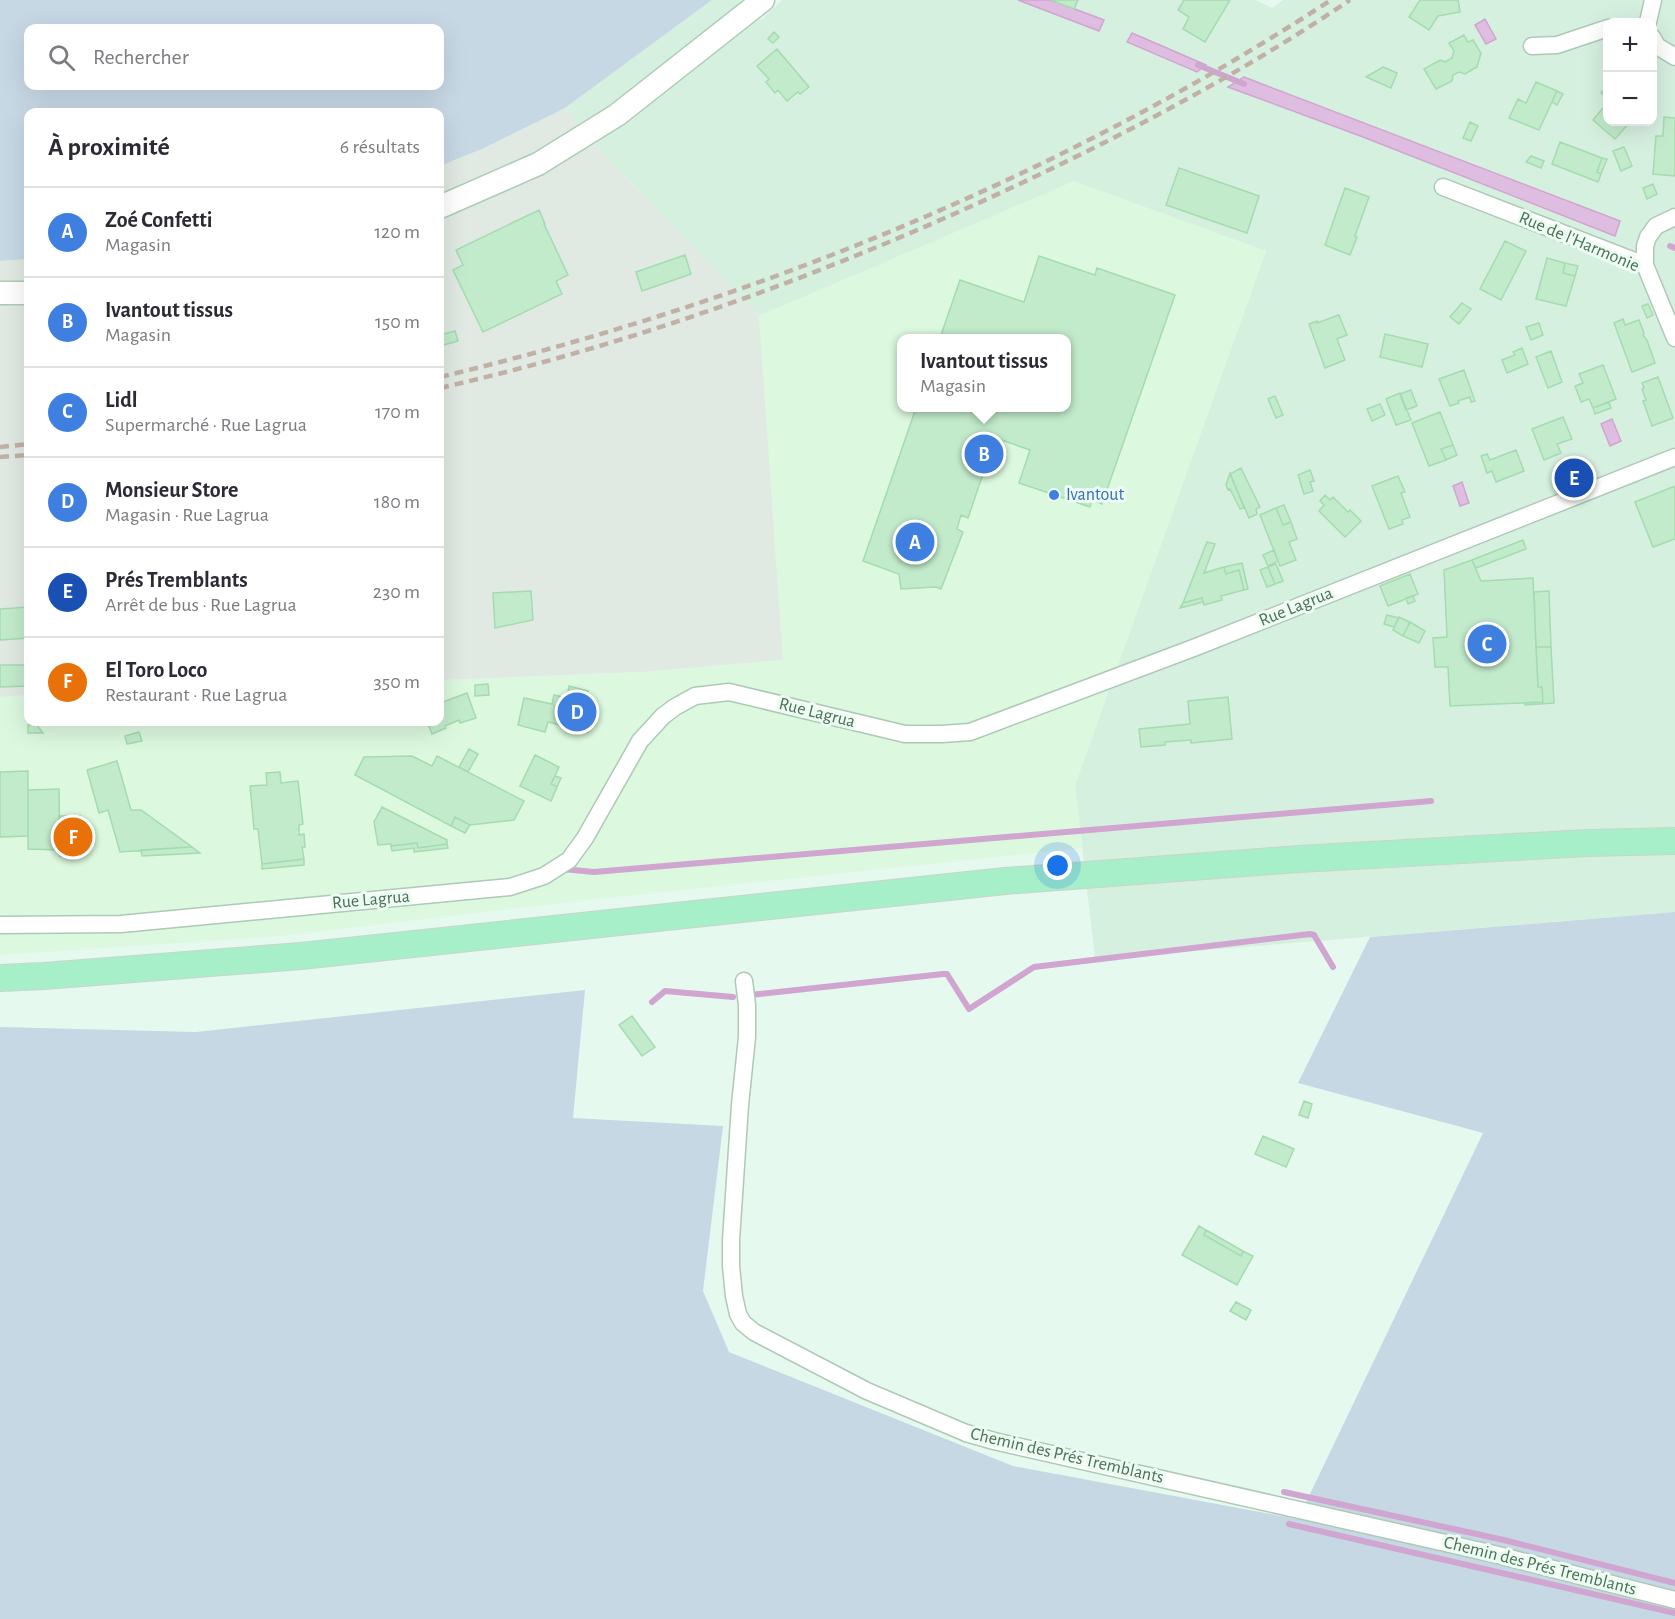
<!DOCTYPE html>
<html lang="fr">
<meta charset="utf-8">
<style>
:root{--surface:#fff;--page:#f7f7f7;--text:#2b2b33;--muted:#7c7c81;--line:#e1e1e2;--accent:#417748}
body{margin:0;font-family:"Alegreya Sans",sans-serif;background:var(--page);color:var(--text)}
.controls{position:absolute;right:18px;top:18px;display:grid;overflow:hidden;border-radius:12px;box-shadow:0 6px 24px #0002}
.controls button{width:54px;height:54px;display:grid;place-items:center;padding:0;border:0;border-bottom:2px solid var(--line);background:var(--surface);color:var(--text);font:30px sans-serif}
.you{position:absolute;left:1058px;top:866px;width:21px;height:21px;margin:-15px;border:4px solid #fff;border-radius:50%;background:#1a73e8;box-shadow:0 0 0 9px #1a73e833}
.badge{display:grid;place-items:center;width:39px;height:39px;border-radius:50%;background:var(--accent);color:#fff;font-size:20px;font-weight:700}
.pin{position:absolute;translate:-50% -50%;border:3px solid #fff;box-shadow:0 2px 6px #0006}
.popup{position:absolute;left:897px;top:334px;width:174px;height:78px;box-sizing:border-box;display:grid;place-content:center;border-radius:12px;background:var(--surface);filter:drop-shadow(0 2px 4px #0005);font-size:20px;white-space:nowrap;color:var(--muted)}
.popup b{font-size:22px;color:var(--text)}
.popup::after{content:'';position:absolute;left:50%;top:100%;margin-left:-12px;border:12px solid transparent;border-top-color:var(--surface)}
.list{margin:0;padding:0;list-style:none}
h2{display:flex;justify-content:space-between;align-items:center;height:78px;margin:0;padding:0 24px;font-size:26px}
h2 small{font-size:20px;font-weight:400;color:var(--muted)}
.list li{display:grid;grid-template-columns:39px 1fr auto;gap:18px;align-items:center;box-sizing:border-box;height:90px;padding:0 24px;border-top:2px solid var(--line)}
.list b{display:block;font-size:22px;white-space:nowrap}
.list p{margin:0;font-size:20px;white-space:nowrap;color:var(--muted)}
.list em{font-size:20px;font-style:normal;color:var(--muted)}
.icon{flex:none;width:33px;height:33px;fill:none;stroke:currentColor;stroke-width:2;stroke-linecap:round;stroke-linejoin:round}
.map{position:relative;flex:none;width:1675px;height:1619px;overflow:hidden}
.search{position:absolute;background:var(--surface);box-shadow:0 6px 24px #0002;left:24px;top:24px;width:420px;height:66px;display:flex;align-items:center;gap:15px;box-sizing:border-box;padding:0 21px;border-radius:12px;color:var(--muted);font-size:22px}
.panel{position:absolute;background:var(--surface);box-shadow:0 6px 24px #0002;left:24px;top:108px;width:420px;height:618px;border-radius:12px}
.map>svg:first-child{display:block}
.residential{fill:#d6f0e0;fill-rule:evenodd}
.commercial{fill:#dcf8df;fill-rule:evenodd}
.industrial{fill:#e0eae3}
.green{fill:#c7d8e5;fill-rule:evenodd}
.water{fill:#dfbde0;stroke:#d0a5d0;stroke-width:1.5}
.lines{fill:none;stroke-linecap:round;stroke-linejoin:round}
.stream{stroke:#d0a5d0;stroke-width:6}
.building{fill:#c2ebcb;stroke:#a4dbb0;stroke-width:1.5}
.minor-casing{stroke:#aec9b6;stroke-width:19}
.secondary-casing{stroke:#acccb5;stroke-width:25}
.primary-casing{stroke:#cad4cc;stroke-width:28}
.minor{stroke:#fff;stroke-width:16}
.secondary{stroke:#fff;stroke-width:22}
.primary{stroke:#a7efc8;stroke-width:26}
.rail{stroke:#c1b0a6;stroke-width:4.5;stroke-dasharray:9 6;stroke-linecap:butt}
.shop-dot{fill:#3f7fe0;stroke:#ecfcf3;stroke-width:2}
.labels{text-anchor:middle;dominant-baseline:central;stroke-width:6;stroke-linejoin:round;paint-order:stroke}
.street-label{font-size:18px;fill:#4e6f55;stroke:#ecfcf3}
.shop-label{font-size:18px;fill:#366cbe;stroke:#ecfcf3;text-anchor:start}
</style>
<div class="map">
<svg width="1675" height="1619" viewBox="0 0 1675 1619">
<rect width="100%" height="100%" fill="#e6f9ef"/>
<path class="residential" d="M712 0H740L761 20 782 0H1256L1272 8 1283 0H1675V912L1095 959 1075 785 1266 251 1074 182 759 316 604 155 565 108ZM1608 22H1652V122H1608Z"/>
<path class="commercial" d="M1074 181 1266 251 1075 785 1083 848 596 899 280 936 0 955V697L28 695V722H440V680L641 672 783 660 759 316ZM902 338H1066V408H902Z"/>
<path class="industrial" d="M565 108 604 155 759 316 783 660 641 672 440 680V166L482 149Z
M28 259V695L0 697V261Z"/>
<path class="green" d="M0 0H712L565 108 482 149 440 166V112H28V259L0 261ZM440 28V86H28V28Z
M1675 912V1619H0V1027L196 1032 585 990 573 1118 723 1126 703 1291 729 1352 1013 1466 1298 1519 1483 1133 1298 1083 1370 937Z"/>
<path class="water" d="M1018 0H1051L1104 20 1099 31Z
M1485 19 1496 39 1486 44 1475 25Z
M1132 33 1206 65 1197 72 1127 42Z
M1244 77 1620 221 1615 236 1363 137 1228 87Z
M1612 419 1621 441 1610 446 1601 424Z
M1462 482 1469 503 1460 506 1453 486Z"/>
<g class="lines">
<path class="stream" d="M1198 65 1244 84
M1670 246 1675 248
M563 869 594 872 1431 801
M750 995 943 974H947L969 1009 1034 967 1310 934 1314 935 1333 967
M652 1002 665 991 733 997
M1284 1492 1504 1540 1675 1583
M1289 1524 1675 1613"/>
</g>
<path class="building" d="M1051 0H1078L1074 9Z
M1184 0H1230L1205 42 1183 29 1189 17 1178 10Z
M1420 0H1458L1460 12 1438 16 1429 30 1409 17Z
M774 32 779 37 773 43 768 39Z
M1464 35 1468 42 1473 40 1481 53 1477 67 1465 74 1459 72 1453 75 1452 81 1436 89 1424 69 1440 60 1445 62 1452 58 1454 51 1449 43Z
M777 49 809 87 800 94 798 92 787 101 778 90 775 93 766 82 769 79 757 66Z
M1383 67 1397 73 1391 88 1366 77Z
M1536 82 1557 91 1539 130 1509 118 1518 99 1526 103Z
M1608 85V99L1601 93Z
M1557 91 1563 94 1557 105 1552 102Z
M1608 102V122H1630L1615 139 1593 120Z
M1664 117 1675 118V176L1653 174 1656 136H1663Z
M1470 122 1478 126 1471 141 1463 138Z
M1560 142 1602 158 1597 172 1601 174 1598 182 1552 164Z
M1624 147 1632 166 1621 171 1613 151Z
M1531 156 1544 161 1541 168 1526 162Z
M1602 158 1607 159 1601 174 1597 172Z
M1179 168 1259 196 1247 233 1166 205Z
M1653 184 1657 194 1647 199 1643 188Z
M1345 188 1369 197 1355 236 1357 237 1350 255 1325 245Z
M539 210 545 224H544L568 275 556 281 562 294 483 332 453 270 463 265 456 250Z
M1505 241 1526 251 1501 300 1480 289Z
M685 255 691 274 642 291 636 272Z
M1039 256 1095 275 1097 268 1175 295 1102 504 1092 500 1090 507 1019 483 1030 450 990 436 978 472 983 474 968 518 961 515 957 529 963 532 941 589 936 587 901 589 899 574 863 561 916 408H1066V338H940L960 280 1024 302Z
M1547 258 1565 263 1563 273 1575 276 1566 306 1536 299Z
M1565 263 1578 266 1575 276 1563 273Z
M1462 303 1471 309 1459 324 1450 317Z
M1648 304 1653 315 1647 318 1642 306Z
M1339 315 1347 335 1337 339 1345 360 1325 368 1309 324 1317 321V323Z
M1623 319 1625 325 1639 320 1644 333 1643 335 1647 340 1655 363 1632 372 1614 323Z
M1539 323 1543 335 1531 340 1526 327Z
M455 331 458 341 440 346V335Z
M1385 334 1428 344 1422 367 1380 357Z
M1522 348 1528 364 1507 373 1502 360 1515 355 1513 352Z
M1551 351 1562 382 1548 388 1536 357Z
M1603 365 1616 399 1593 408 1589 399 1581 402 1575 386 1583 383 1579 374Z
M1464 370 1475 401 1471 402 1470 397 1458 401 1459 403 1450 406 1439 379Z
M1658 377 1673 418 1652 426 1643 401 1646 400 1642 389 1644 388 1642 383Z
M1411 390 1417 406 1406 410 1400 394Z
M1400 393 1411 420 1396 425 1386 399Z
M1275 396 1283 415 1276 418 1268 399Z
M1609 402 1611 408 1595 414 1593 408Z
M1380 404 1385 415 1372 421 1367 409Z
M1440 412 1453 445 1441 449 1446 460 1429 466 1412 423Z
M1563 417 1572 439 1557 444 1561 453 1544 460 1532 429Z
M1453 445 1457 455 1446 460 1441 449Z
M1516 450 1524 471 1496 482 1492 471 1487 473 1481 456 1487 454 1490 460Z
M1241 468 1260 507 1256 509 1257 514 1249 518 1230 474Z
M1310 470 1314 481 1310 482 1313 491 1304 494 1298 475Z
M1230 473 1244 508 1240 509 1230 489 1228 490 1226 485Z
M1398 476 1405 492 1401 493 1410 517 1402 520 1403 524 1389 529 1372 486Z
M1675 486V539L1653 547 1635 502Z
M1325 495 1330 500 1333 497 1348 512 1350 510 1361 521 1345 537 1319 511 1324 505 1320 501Z
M1284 505 1291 522 1283 525 1276 508Z
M1276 508 1283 525 1291 522 1297 539 1289 542 1296 560 1280 566 1260 515Z
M1523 540 1526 549 1476 568 1472 560Z
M1207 542 1215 544 1204 573 1224 567 1226 574 1239 570 1244 590 1221 596 1222 600 1204 605 1202 598 1183 603Z
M1274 550 1278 561 1268 566 1263 555Z
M1472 560 1481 581 1533 578 1538 687H1542L1543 702 1450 706 1448 667H1435L1433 638 1447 637 1444 570Z
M1242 563 1248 589 1244 590 1239 570 1226 574 1224 567Z
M1276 564 1283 581 1275 584 1268 567Z
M1268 567 1275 584 1267 587 1260 570Z
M1410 574 1418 594 1388 606 1380 586Z
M531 591 533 620 495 628 493 593Z
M1549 591 1551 647H1536L1534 592Z
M1413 596 1415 601 1408 604 1406 598Z
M1202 598 1203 602 1180 608 1183 603Z
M28 607V638L0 640V609Z
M1387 615 1399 618 1394 627 1384 624Z
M1399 617 1410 622 1403 636 1393 630Z
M1410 622 1425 631 1419 643 1403 636Z
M1536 647H1551L1554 703 1525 705V703L1543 702 1542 687H1538Z
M0 665H28V686L0 687Z
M488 684 489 695 475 696V685Z
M569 686 588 691 586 702 594 704 588 732 548 722 545 732 518 725 524 698 552 704 554 695 567 698Z
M467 693 476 718 460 723 459 720 445 726 446 728 432 734 427 722H440V703Z
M1228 697 1232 739 1191 743V740L1165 742V745L1141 747 1139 729 1190 724 1188 701Z
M36 724 43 733H28V725Z
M139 732 142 741 127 744 125 736Z
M469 749 478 754 468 772 459 767Z
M535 755 559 767 551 784 557 787 551 801 520 786Z
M412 756 432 766 437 756 524 801 514 820 470 825 455 817 451 826 355 775 364 757Z
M117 761 131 810H141L192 847 120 852 108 810 99 813 87 770Z
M28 771V836L0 837V772Z
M280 772 281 783 298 781 303 824 299 825V835L304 834 305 847H302L304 859 262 864 258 829H254L250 786 267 785 266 773Z
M555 776 561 778 557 787 551 784Z
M59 789 60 850 28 849V790Z
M382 807 447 840V844L418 848 417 843 391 846V844L378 845 374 822Z
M59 816H80L79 829H85L86 847H73V856H60Z
M455 817 470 825 465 833 451 826Z
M417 843 418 848 447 844 448 848 414 852V848L392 851 391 846Z
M73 847H80L79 856H73Z
M192 847 200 853 142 856 141 850Z
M304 859V865L262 869V864Z
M632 1016 655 1047 642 1056 619 1025Z
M1304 1101 1312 1104 1308 1118 1299 1115Z
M1263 1136 1294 1149 1286 1167 1255 1154Z
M1199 1226 1206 1230 1204 1235 1241 1256 1243 1251 1253 1256 1237 1285 1182 1255Z
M1206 1230 1243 1251 1241 1256 1204 1235Z
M1236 1302 1251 1310 1246 1320 1230 1311Z"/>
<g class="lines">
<defs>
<path id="minor" d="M1648 22 1653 0
M1652 37 1657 46 1675 57
M1532 46 1557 45 1608 28
M1443 187 1645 265
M1675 217 1656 226 1648 237 1645 246V265L1675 338
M0 925 121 924 510 887 544 876 569 860 585 838 640 741 663 716 675 707 695 696 729 692 905 734H942L970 732 1196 647 1675 457
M744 981 747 1005V1037L740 1105 731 1240V1266L734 1296 738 1314 743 1323 754 1332 867 1391 966 1433 994 1441 1494 1554 1675 1600"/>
<path id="secondary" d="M440 207 538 164 617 115 763 0
M0 293H28"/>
<path id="primary" d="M0 978 44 976 301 956 1005 881 1299 859 1587 843 1675 841"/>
</defs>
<use href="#minor" class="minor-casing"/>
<use href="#secondary" class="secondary-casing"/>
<use href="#primary" class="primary-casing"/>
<use href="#minor" class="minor"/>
<use href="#secondary" class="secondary"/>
<use href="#primary" class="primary"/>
<path class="rail" d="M440 377C754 302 1060 177 1331 0
M440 388C642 342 840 269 1028 180 1139 127 1248 69 1350 0
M0 447 28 444
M0 457 28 455"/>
</g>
<circle class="shop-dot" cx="1054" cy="495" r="6"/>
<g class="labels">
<g class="street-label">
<text transform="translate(1579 242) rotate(23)">Rue de l'Harmonie</text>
<text transform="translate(1296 607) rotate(-22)">Rue Lagrua</text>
<text transform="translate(817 713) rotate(14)">Rue Lagrua</text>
<text transform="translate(371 900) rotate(-5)">Rue Lagrua</text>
<text transform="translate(1067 1456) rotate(13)">Chemin des Prés Tremblants</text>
<text transform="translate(1540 1566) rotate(14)">Chemin des Prés Tremblants</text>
</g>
<g class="shop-label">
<text x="1066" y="495">Ivantout</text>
</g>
</g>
</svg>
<div class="controls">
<button>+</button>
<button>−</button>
</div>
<div class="you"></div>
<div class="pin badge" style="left:915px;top:542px;background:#3f7fe0">A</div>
<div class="pin badge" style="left:984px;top:454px;background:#3f7fe0">B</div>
<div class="popup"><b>Ivantout tissus</b>Magasin</div>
<div class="pin badge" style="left:1487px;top:644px;background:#3f7fe0">C</div>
<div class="pin badge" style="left:577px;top:712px;background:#3f7fe0">D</div>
<div class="pin badge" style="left:1574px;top:478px;background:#1a4fb4">E</div>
<div class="pin badge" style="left:73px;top:837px;background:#e8710a">F</div>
<div class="search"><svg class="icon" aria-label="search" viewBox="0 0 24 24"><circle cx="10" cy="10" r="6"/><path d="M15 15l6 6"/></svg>Rechercher</div>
<section class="panel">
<h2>À proximité<small>6 résultats</small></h2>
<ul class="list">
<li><span class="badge" style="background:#3f7fe0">A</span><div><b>Zoé Confetti</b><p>Magasin</p></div><em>120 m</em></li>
<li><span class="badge" style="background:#3f7fe0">B</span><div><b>Ivantout tissus</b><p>Magasin</p></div><em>150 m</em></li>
<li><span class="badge" style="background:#3f7fe0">C</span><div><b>Lidl</b><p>Supermarché · Rue Lagrua</p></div><em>170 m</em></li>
<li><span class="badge" style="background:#3f7fe0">D</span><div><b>Monsieur Store</b><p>Magasin · Rue Lagrua</p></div><em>180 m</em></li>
<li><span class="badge" style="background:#1a4fb4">E</span><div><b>Prés Tremblants</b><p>Arrêt de bus · Rue Lagrua</p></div><em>230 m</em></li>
<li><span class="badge" style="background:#e8710a">F</span><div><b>El Toro Loco</b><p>Restaurant · Rue Lagrua</p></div><em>350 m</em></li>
</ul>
</section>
</div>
